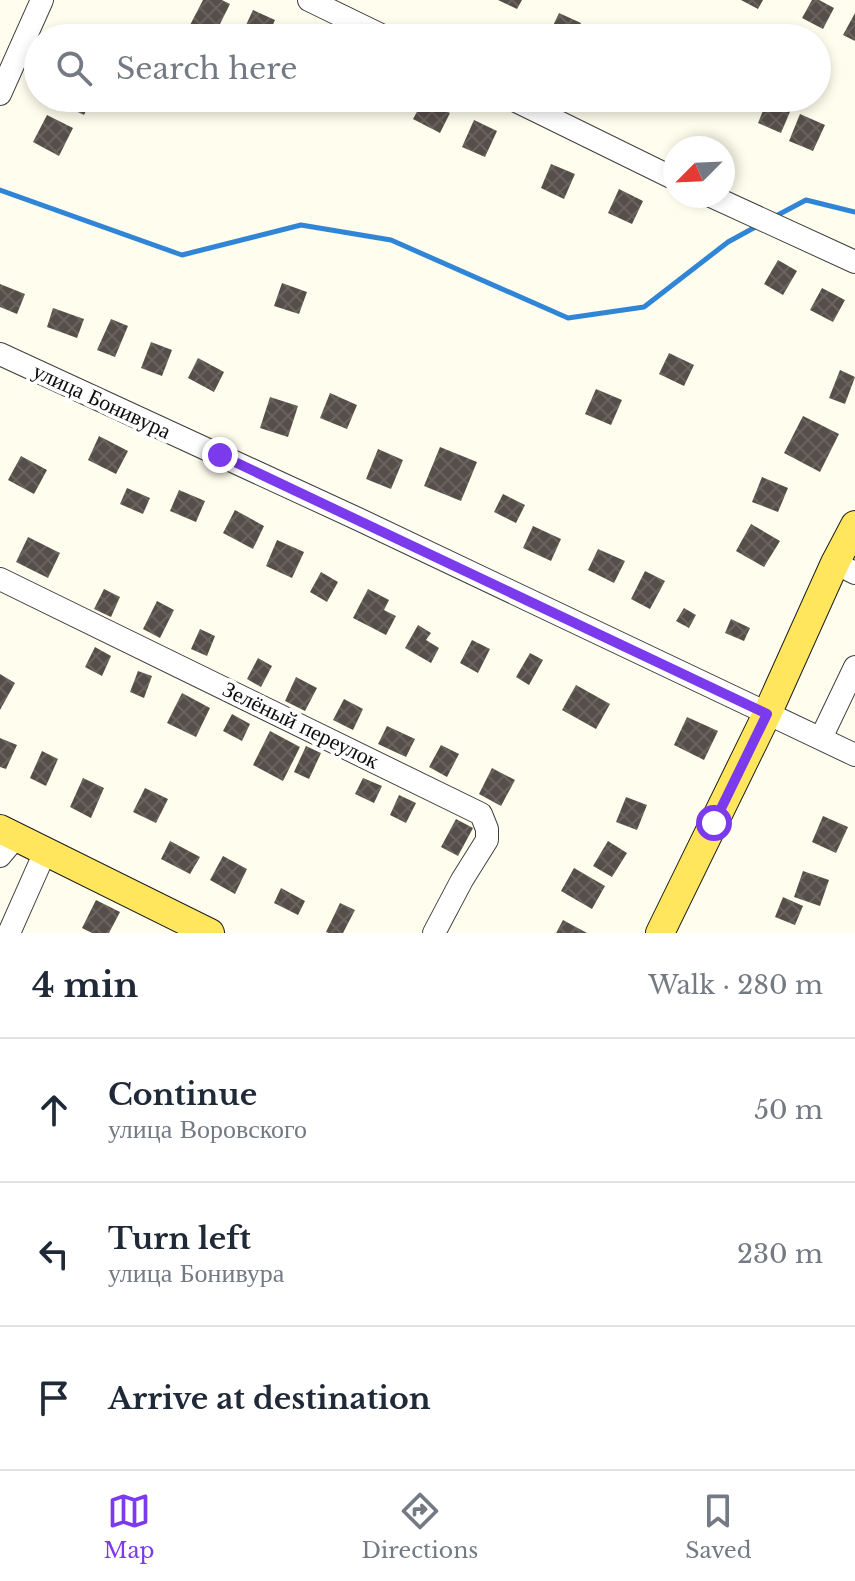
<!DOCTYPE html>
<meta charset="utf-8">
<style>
:root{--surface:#fff;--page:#f6f6f7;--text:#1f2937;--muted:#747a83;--line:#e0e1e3;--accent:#7c3aed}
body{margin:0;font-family:"Libre Baskerville",serif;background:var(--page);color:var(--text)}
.compass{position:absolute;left:663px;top:136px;width:72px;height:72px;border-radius:50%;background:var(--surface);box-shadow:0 4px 12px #0003;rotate:246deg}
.stop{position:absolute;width:24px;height:24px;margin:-18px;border:6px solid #7c3aed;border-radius:50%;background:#fff}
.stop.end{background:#7c3aed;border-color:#fff;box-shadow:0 2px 8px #0008}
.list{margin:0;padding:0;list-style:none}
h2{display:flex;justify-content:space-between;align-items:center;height:104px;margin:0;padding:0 32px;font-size:34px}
h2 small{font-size:26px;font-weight:400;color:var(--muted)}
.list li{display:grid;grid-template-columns:52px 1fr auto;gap:24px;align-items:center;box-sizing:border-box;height:144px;padding:0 32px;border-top:2px solid var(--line)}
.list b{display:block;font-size:30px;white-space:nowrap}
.list p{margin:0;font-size:26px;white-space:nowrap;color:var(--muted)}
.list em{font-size:26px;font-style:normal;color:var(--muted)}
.icon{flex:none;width:44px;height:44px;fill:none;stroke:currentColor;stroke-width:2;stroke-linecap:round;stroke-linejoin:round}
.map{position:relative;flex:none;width:855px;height:933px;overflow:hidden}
.search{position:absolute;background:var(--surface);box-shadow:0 4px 12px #0003;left:24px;right:24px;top:24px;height:88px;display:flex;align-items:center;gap:20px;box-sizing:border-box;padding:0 28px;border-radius:44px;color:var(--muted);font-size:30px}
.sheet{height:536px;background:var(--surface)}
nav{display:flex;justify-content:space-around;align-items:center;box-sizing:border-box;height:112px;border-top:2px solid var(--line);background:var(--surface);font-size:22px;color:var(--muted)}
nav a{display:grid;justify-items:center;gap:4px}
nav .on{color:var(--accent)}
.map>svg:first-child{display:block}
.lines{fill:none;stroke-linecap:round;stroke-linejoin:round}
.stream{stroke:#3085d6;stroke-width:5}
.building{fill:url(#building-cross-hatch)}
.minor-casing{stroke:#404040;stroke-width:24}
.major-casing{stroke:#1e1e1e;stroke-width:30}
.minor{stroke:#fff;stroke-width:22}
.major{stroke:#ffe65d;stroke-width:28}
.route{stroke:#7c3aed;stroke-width:10}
.labels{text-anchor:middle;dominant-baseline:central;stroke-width:8;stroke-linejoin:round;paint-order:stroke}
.street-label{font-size:22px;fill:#0d0d0d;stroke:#fff}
</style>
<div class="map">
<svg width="855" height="933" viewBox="0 0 855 933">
<defs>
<pattern id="building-cross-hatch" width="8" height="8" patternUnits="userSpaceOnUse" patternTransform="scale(2)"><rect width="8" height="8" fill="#564f49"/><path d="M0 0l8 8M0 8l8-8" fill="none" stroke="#69645f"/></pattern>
</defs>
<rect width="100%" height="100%" fill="#fffded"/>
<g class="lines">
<path class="stream" d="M0 190 182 255 301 225 391 240 568 318 644 307 728 242 759 225
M774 217 806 200 855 212"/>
</g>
<path class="building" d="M203 0H222L230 4 213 38 189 27Z
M498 0H522L517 9Z
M741 0H763L758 9Z
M812 0H819L834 8 823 29 802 18Z
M253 10 275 20 267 38H240Z
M559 13 581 23 574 38H562L550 32Z
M855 13V41L843 35Z
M609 26 636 38H603Z
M87 28 108 38H82Z
M61 98H92L84 115 59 103Z
M366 98H394L389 109Z
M689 98H719L714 109Z
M768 98 792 107 781 133 758 123Z
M424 99 450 113 440 133 413 119Z
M800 114 825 125 813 151 789 141Z
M47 115 73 128 59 156 33 142Z
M474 120 497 131 485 157 462 147Z
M551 164 575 174 564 199 541 188Z
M619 189 643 201 632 224 608 213Z
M778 260 797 271 783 295 764 284Z
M282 283 307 292 299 314 274 306Z
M0 284 25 294 17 314 0 307Z
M822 288 845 300 833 322 810 310Z
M53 308 84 319 77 338 47 327Z
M111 319 128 326 115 357 97 350Z
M151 342 172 350 162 376 141 368Z
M669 353 694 365 684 386 659 374Z
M198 358 224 372 214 392 188 378Z
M840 370 855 377 845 404 829 398Z
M596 389 622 400 611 425 585 414Z
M330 393 357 405 347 429 320 418Z
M270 397 298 406 288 437 260 428Z
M803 416 839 434 820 472 784 453Z
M99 436 128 451 116 474 88 460Z
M440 447 477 462 461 501 424 486Z
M378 449 403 460 391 489 366 479Z
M21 456 47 470 34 494 8 480Z
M762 477 788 488 778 512 752 502Z
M127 488 150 498 143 514 120 504Z
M179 490 205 501 196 522 170 511Z
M503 494 525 505 516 523 494 512Z
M235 510 264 526 253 549 223 533Z
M751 524 780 541 764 567 736 551Z
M533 526 561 539 551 561 523 548Z
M28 537 60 553 48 578 16 562Z
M277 540 304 552 292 578 266 566Z
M598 549 625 561 614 583 588 570Z
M645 571 665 581 650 609 631 599Z
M321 572 338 582 327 602 310 592Z
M104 589 120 597 111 617 94 609Z
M368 589 389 600 384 610 396 616 386 635 353 618Z
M157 601 174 610 160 638 143 629Z
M684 608 696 615 689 628 676 621Z
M731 619 750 628 744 641 725 633Z
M418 625 431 633 426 640 439 648 431 663 405 648Z
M200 629 215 636 207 656 191 649Z
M472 640 490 649 478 673 460 663Z
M95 647 111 656 102 676 85 667Z
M530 653 543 660 529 685 516 677Z
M258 658 272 666 261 687 247 679Z
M138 671 152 676 144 698 130 692Z
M0 674 15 683 0 710Z
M296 677 317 688 305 711 285 701Z
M576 685 610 704 596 729 562 710Z
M182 693 210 708 196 737 167 723Z
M344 699 363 709 353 730 333 720Z
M232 714 250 724 242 741 223 731Z
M687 717 718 731 704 760 674 745Z
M387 726 415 739 406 757 378 744Z
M270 731 300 747 283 781 253 765Z
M0 738 17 745 6 769 0 767Z
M441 745 459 754 447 777 429 767Z
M306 746 321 753 309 779 294 772Z
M42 751 58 759 46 786 30 778Z
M492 768 515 780 501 806 479 794Z
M83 778 104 788 91 818 70 807Z
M363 778 382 786 374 803 355 794Z
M145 788 168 799 156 823 133 812Z
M399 795 416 803 406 823 390 815Z
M626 797 647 805 637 830 616 822Z
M823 816 848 827 836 853 812 842Z
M456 819 473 828 458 856 441 847Z
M170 841 200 857 190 874 161 859Z
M608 841 627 853 612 877 593 866Z
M223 856 247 869 235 894 210 880Z
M574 868 605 886 592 909 561 891Z
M803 871 829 880 820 906 794 897Z
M281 888 305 901 298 915 274 903Z
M783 897 803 906 795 925 775 917Z
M96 900 120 912 109 933H92L82 928Z
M340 903 355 910 343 933H329L326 932Z
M563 920 587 933H556Z"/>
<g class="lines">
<defs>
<path id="minor" d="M309 0 387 38
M0 94 42 0
M510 98 675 179
M711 196 855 262
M0 354 358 519 855 755
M835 563 855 573
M0 579 481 814 487 829V840L462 880 434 933
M821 738 855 667
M0 856 16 837
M9 933 45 852"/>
<path id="major" d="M0 829 210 933
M660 933 767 714 835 563 855 525"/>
</defs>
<use href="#minor" class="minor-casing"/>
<use href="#major" class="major-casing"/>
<use href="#minor" class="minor"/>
<use href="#major" class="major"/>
</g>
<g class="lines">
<path class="route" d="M220 455 767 714 714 823"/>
</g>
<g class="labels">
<g class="street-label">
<text transform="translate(102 401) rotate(25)">улица Бонивура</text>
<text transform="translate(301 725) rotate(26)">Зелёный переулок</text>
</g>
</g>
</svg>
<svg class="compass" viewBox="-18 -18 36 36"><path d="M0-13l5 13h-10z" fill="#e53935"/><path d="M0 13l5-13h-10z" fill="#747a83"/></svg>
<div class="stop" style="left:714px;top:823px"></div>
<div class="stop end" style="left:220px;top:455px"></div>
<div class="search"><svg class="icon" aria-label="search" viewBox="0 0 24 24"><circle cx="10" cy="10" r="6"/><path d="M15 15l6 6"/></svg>Search here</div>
</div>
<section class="sheet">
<h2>4 min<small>Walk · 280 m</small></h2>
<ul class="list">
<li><svg class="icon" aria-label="ahead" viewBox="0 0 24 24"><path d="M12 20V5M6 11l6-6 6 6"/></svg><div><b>Continue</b><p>улица Воровского</p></div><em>50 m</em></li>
<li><svg class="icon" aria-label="left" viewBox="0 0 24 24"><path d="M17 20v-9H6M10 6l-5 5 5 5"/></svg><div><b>Turn left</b><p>улица Бонивура</p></div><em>230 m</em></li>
<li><svg class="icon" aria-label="arrive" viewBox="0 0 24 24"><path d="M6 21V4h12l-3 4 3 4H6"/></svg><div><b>Arrive at destination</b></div></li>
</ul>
</section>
<nav>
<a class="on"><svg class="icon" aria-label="map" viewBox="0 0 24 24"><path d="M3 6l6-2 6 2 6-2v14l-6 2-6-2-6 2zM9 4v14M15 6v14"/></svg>Map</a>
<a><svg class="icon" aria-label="directions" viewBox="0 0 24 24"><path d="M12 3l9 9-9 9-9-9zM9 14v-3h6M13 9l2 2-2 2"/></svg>Directions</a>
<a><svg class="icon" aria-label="saved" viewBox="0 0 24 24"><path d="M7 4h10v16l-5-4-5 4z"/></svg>Saved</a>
</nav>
